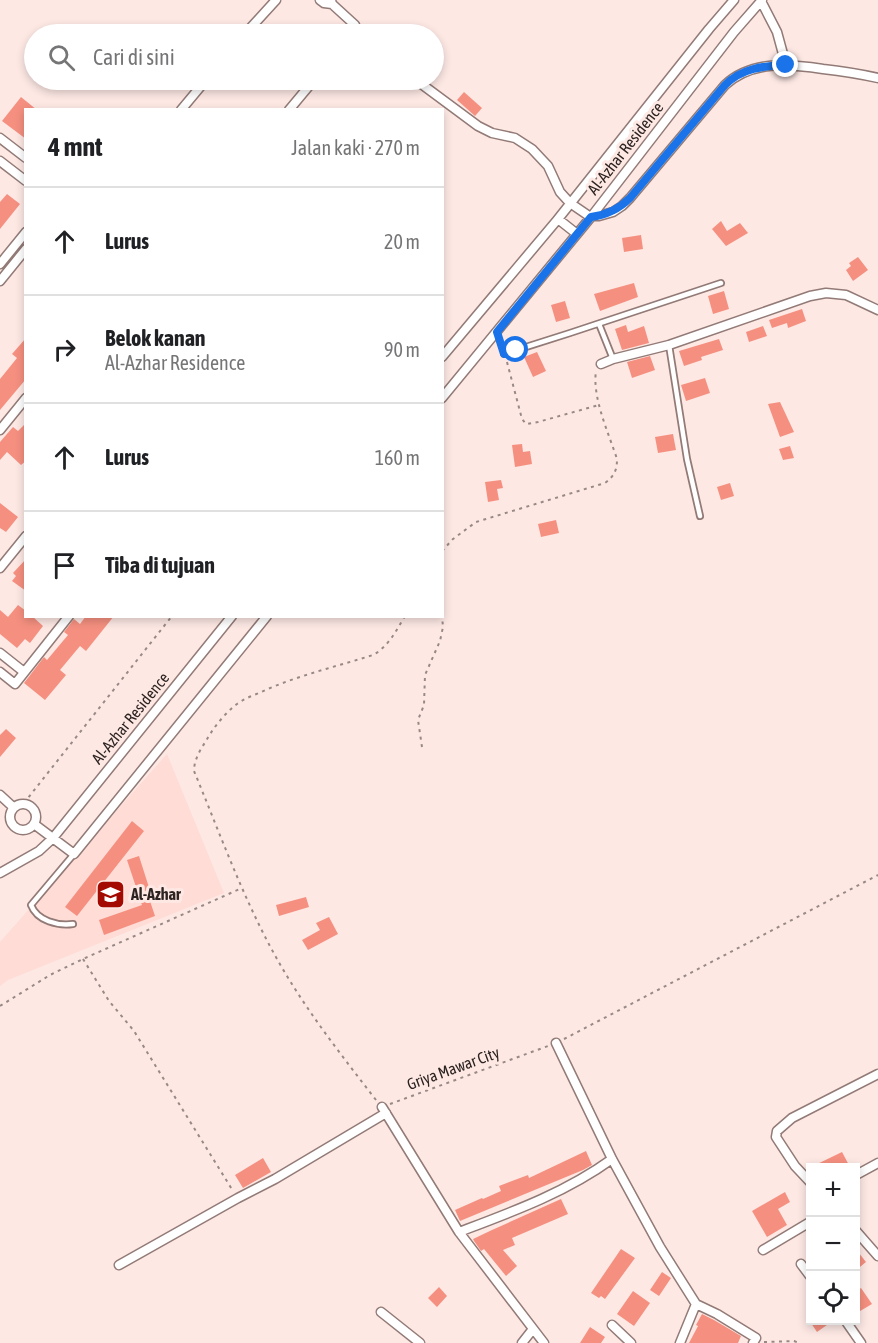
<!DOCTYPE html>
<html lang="id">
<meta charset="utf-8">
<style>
:root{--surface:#fff;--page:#f2f2f2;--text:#202124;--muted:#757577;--line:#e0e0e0}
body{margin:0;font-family:"Asap Condensed",sans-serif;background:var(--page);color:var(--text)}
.controls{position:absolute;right:18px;bottom:18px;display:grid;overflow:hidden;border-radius:0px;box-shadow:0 3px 9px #0003}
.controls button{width:54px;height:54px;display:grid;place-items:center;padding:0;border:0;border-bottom:2px solid var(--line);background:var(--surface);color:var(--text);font:30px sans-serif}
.stop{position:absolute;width:18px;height:18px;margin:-14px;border:4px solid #1a73e8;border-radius:50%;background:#fff}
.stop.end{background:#1a73e8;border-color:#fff;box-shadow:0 2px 6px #0008}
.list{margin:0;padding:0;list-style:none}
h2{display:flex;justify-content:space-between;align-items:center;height:78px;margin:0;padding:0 24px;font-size:26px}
h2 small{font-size:20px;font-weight:400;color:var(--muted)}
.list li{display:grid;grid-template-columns:39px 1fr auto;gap:18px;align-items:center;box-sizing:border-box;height:108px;padding:0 24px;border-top:2px solid var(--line)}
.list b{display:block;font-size:22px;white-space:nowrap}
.list p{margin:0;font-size:20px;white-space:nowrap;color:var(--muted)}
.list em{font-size:20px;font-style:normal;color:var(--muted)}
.icon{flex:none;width:33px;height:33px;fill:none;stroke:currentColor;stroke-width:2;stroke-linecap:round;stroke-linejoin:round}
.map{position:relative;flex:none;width:878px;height:1343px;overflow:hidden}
.search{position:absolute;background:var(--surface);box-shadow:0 3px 9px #0003;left:24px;top:24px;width:420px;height:66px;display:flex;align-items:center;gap:15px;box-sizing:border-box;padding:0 21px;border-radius:33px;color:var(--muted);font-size:22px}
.panel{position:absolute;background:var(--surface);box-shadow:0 3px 9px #0003;left:24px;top:108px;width:420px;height:510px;border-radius:0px}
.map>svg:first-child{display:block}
.built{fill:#ffdcd6}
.building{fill:#f59080}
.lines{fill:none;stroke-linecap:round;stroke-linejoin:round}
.lane-casing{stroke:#927a76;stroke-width:8}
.street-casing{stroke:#927a76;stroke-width:11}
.path{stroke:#988986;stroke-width:2;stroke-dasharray:3 4.5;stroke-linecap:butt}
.lane{stroke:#fff;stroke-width:4.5}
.street{stroke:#fff;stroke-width:8}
.route{stroke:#1a73e8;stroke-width:8}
.labels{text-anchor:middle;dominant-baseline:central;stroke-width:6;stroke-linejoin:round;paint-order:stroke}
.street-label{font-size:16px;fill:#2d2422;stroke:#fde8e4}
.poi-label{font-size:16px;font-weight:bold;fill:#2d2422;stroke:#fde8e4;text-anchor:start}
</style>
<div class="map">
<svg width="878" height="1343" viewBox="0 0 878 1343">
<rect width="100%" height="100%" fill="#fde8e4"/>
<path class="built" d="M167 754 224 893 8 980 0 986V942Z"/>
<path class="building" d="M464 92 482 108 475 116 457 100Z
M21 97 37 110H26V139L2 121Z
M7 194 20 204 0 229V202Z
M721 221 727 231 740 223 748 233 726 246 712 229Z
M641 235 643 249 624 252 622 238Z
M858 257 868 270 853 281 846 270 851 266 849 263Z
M634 283 638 297 600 311 594 294Z
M724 291 729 309 713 314 708 296Z
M565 301 570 318 556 322 551 305Z
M802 309 806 321 788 328 787 323 772 328 769 320Z
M626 325 628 332 644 326 649 343 622 350 615 329Z
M763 326 767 336 749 342 746 332Z
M26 338V379L0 410V379L17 358 12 354Z
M719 339 723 350 701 357 702 360 684 366 679 351Z
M537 352 546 371 533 377 524 357Z
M650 356 655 370 632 378 627 362Z
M705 378 710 393 686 401 681 385Z
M780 402 794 432 780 437 768 404Z
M26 423V461L21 465 7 452 0 460V442L13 427 18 431Z
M673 434 676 450 658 453 655 437Z
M522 444 523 452 530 451 532 464 515 467 512 445Z
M790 446 794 458 783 460 779 449Z
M501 480 503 488 497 489 499 500 488 502 485 482Z
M730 483 734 496 721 500 717 487Z
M0 503 18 517 6 532 0 528Z
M556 520 559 533 541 537 538 524Z
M26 559V591L12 581 16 576 13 573Z
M18 605 26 611V616H32L43 626 30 643 25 639 17 648 0 634V610L8 617Z
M86 616H114L86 651 80 646 60 670 66 675 45 700 24 683 44 657 47 660 68 635 64 632 74 619 80 624Z
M6 729 16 738 0 757V735Z
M132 821 144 831 77 916 65 907Z
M139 856 152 897 149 898 155 916 104 935 99 920 142 905 127 860Z
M306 897 309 907 279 916 276 905Z
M329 917 338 934 308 950 302 940 320 930 316 923Z
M586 1151 592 1165 583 1170 460 1221 455 1210 482 1198 483 1199 501 1191 499 1186 528 1175 529 1178Z
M842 1152 850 1167H811Z
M263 1158 271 1172 243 1188 235 1175Z
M785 1192 790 1202 778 1209 787 1225 767 1237 752 1211Z
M561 1199 568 1214 512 1238 515 1245 503 1250 517 1266 506 1276 484 1249 481 1251 474 1241 473 1239 492 1230Z
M855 1248 866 1262 855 1271Z
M621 1249 635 1258 605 1299 601 1296 599 1298 591 1293Z
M662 1272 671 1278 659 1296 650 1290Z
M439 1287 447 1296 437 1307 428 1298Z
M861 1288 872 1304 855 1314V1292Z
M633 1291 650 1303 634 1326 617 1314Z
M702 1314 714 1320 741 1336 738 1343H689L698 1326 696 1325Z
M809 1320H834L817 1332Z
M590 1327 605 1337 601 1343H580Z"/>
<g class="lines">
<defs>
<path id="lane" d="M599 324 613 359
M669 345 687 459 700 516
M504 354 570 333 721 283
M73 924C58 926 37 921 31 905L74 854"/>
<path id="street" d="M320 0 324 3 332 4
M331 0 332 4 355 25 356 29 352 34
M761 1 777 32 786 65
M245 34 276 0
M416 80 478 126 492 133 515 138 532 149 548 166 560 192 570 203 589 216H599L613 212 622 206 630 198 725 85C752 60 789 64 823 69 841 71 860 74 878 78
M181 110 206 80
M289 110 314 80
M0 138 26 158
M0 161 26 181
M558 219 577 234
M0 264 26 232
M0 281 26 249
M442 357 558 219 709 29 734 0
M601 364 613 359 669 345 810 296 826 293 846 295 878 310
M442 398 591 217 734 32 762 0
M0 430 26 398
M0 568 26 536
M0 653 24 672
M0 672 15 684 69 616
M0 795 13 807
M10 817a13 13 0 1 1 26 0a13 13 0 1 1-26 0Z
M34 824 74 854 267 616
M0 873 39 851 53 838 232 616
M556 1043 612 1159 660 1247 696 1304 717 1314 756 1338 753 1343
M382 1107 459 1232 544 1343
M856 1175 878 1163
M810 1182 795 1166 776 1137 777 1131 792 1118 878 1074
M856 1231 878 1256
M459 1232C512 1212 565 1193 612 1159
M763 1250 810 1222
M801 1264 810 1276
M119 1265 238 1198 275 1179 386 1113
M381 1312 420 1343
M845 1320 861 1343
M612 1325 631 1343
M522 1343 533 1329
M680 1343 696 1304"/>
</defs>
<use href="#lane" class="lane-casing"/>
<use href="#street" class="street-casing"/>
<path class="path" d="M507 362 522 419 526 424 538 422 599 405
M442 551 453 539 476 522 605 483C614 476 617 471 617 459 609 434 592 398 596 371
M422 747 418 720 424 705 425 675 440 641 443 627 442 616
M24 803 172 616
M83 959 109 1001 134 1031 233 1191
M0 1006 50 975 83 959 242 888
M564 1039 878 875
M376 1100C342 1056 309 1014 281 966 245 904 221 836 194 771 194 760 200 750 206 741 212 730 221 718 231 709 239 701 249 697 259 693 295 676 335 667 373 655 388 647 396 631 405 616
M390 1104 548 1046
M764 1342 794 1341 799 1343"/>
<use href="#lane" class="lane"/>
<use href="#street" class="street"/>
</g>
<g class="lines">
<path class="route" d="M516 350 504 354 497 332 591 217C607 215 619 209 630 198L725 85C742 68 763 66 786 65"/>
</g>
<defs>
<symbol id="school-square" viewBox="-11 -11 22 22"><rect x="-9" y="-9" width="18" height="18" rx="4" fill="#a20a02" stroke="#fde8e4"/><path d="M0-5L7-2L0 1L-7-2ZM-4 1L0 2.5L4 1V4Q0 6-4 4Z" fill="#fff"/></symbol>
</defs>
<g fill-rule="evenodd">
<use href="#school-square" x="94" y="878" width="33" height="33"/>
</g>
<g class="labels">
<g class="street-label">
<text transform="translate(625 148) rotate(-52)">Al-Azhar Residence</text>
<text transform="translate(130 718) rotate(-51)">Al-Azhar Residence</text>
<text transform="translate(453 1068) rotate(-20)">Griya Mawar City</text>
</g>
<g class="poi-label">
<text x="131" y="894">Al-Azhar</text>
</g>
</g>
</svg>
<div class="controls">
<button>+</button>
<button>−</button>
<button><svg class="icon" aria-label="locate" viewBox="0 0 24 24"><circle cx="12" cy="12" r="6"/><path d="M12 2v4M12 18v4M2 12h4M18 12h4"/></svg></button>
</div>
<div class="stop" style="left:516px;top:350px"></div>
<div class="stop end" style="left:786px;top:65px"></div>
<div class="search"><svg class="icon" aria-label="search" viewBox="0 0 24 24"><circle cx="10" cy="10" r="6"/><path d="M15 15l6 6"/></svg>Cari di sini</div>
<section class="panel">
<h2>4 mnt<small>Jalan kaki · 270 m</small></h2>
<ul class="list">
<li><svg class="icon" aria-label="ahead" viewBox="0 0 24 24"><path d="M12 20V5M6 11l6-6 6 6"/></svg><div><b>Lurus</b></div><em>20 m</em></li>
<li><svg class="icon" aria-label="right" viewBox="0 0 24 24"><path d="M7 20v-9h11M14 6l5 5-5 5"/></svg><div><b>Belok kanan</b><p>Al-Azhar Residence</p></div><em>90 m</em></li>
<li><svg class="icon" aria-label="ahead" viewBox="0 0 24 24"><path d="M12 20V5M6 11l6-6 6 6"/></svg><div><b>Lurus</b></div><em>160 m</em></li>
<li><svg class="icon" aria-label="arrive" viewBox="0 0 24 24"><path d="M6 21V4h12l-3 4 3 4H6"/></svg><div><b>Tiba di tujuan</b></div></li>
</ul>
</section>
</div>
